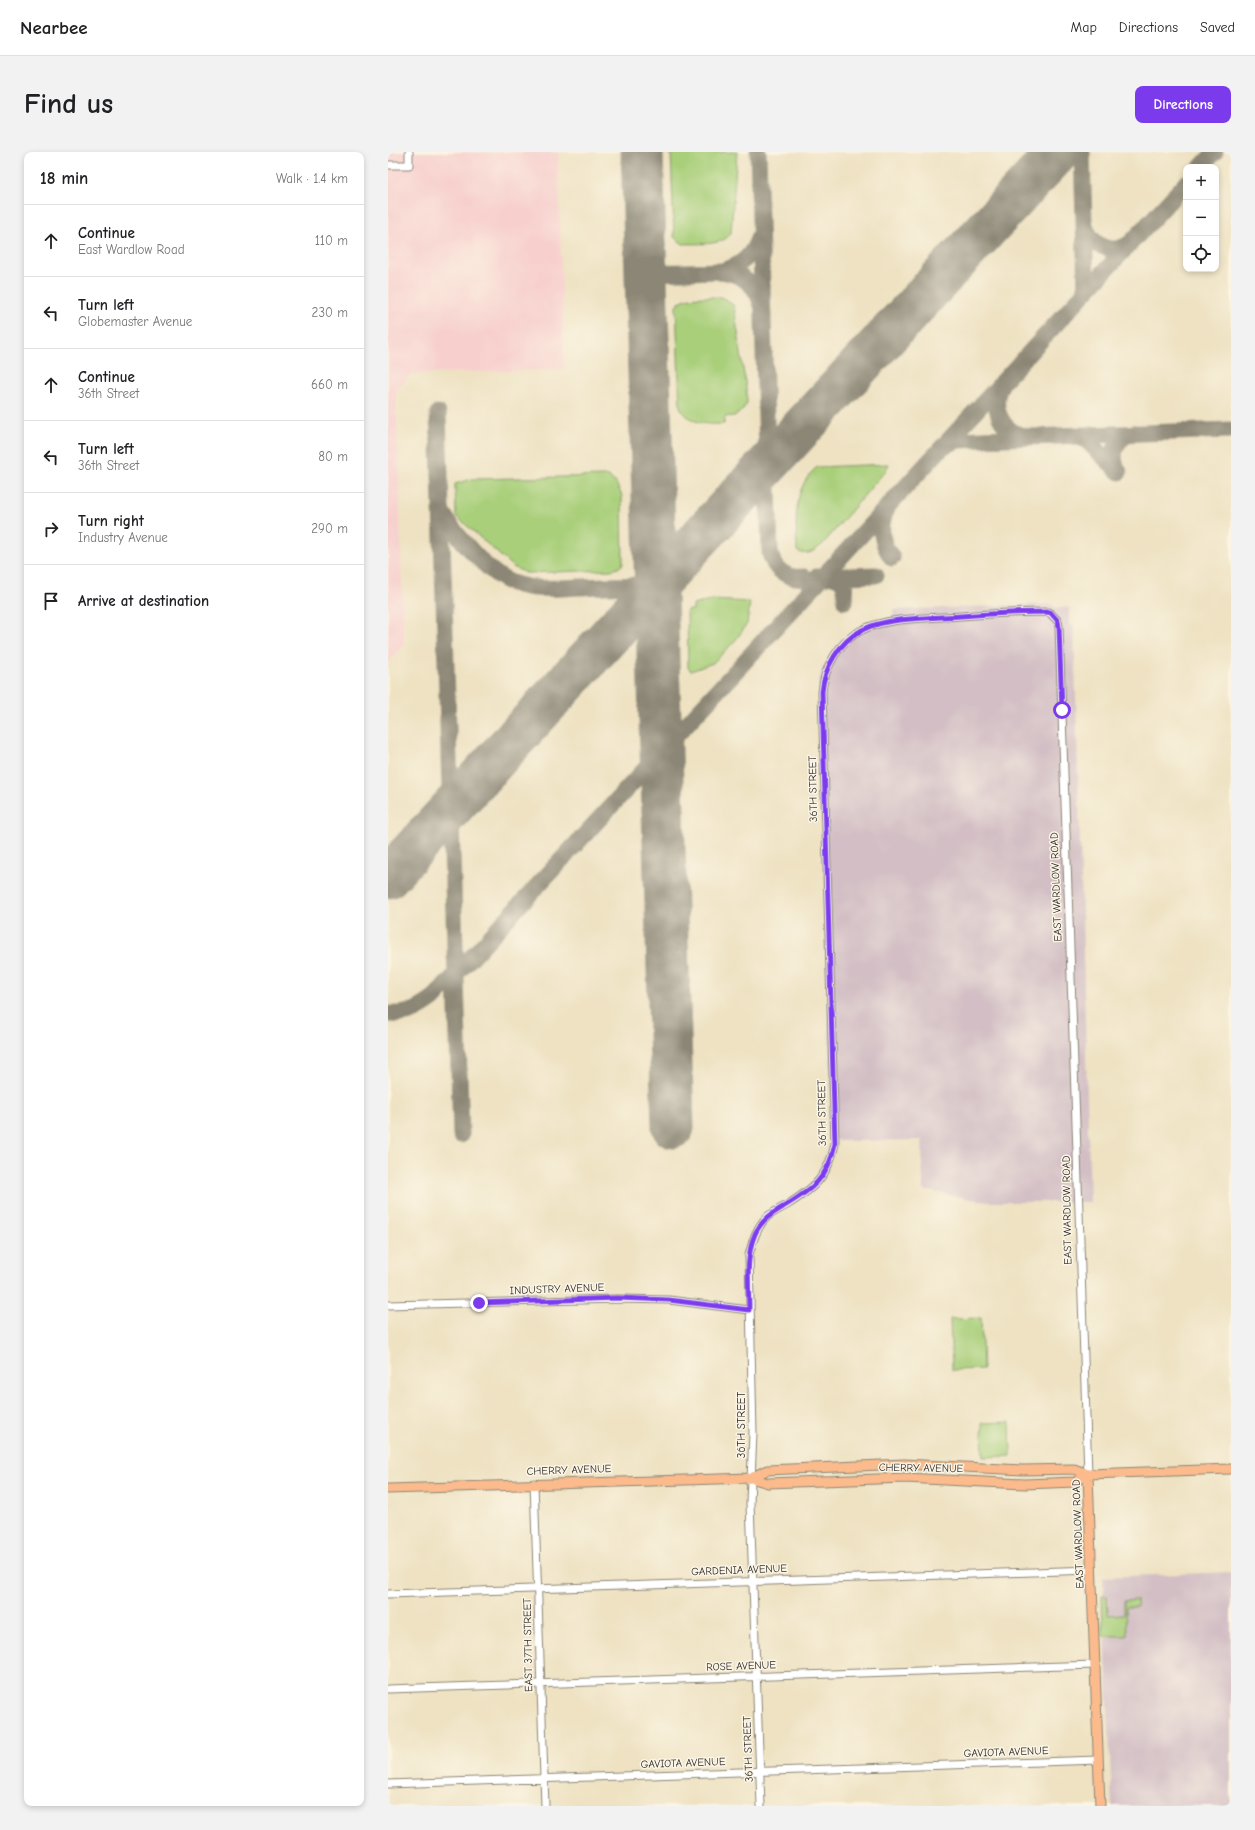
<!DOCTYPE html>
<meta charset="utf-8">
<style>
:root{--surface:#fff;--page:#f2f2f2;--text:#202124;--muted:#757577;--line:#e0e0e0;--accent:#7c3aed}
body{margin:0;font-family:"Comic Neue",sans-serif;background:var(--page);color:var(--text)}
.controls{position:absolute;right:12px;top:12px;display:grid;overflow:hidden;border-radius:8px;box-shadow:0 2px 6px #0003}
.controls button{width:36px;height:36px;display:grid;place-items:center;padding:0;border:0;border-bottom:1px solid var(--line);background:var(--surface);color:var(--text);font:20px sans-serif}
.stop{position:absolute;width:12px;height:12px;margin:-9px;border:3px solid #7c3aed;border-radius:50%;background:#fff}
.stop.end{background:#7c3aed;border-color:#fff;box-shadow:0 1px 4px #0008}
.list{margin:0;padding:0;list-style:none}
h2{display:flex;justify-content:space-between;align-items:center;height:52px;margin:0;padding:0 16px;font-size:17px}
h2 small{font-size:13px;font-weight:400;color:var(--muted)}
.list li{display:grid;grid-template-columns:26px 1fr auto;gap:12px;align-items:center;box-sizing:border-box;height:72px;padding:0 16px;border-top:1px solid var(--line)}
.list b{display:block;font-size:15px;white-space:nowrap}
.list p{margin:0;font-size:13px;white-space:nowrap;color:var(--muted)}
.list em{font-size:13px;font-style:normal;color:var(--muted)}
.icon{flex:none;width:22px;height:22px;fill:none;stroke:currentColor;stroke-width:2;stroke-linecap:round;stroke-linejoin:round}
.map{position:relative;flex:none;width:843px;height:1654px;overflow:hidden;border-radius:8px}
header{display:flex;align-items:center;gap:24px;box-sizing:border-box;height:56px;padding:0 20px;background:var(--surface);border-bottom:1px solid var(--line)}
header strong{font-size:19px}
nav{display:flex;gap:22px;margin-inline-start:auto;font-size:14px}
.intro{display:flex;align-items:center;justify-content:space-between;box-sizing:border-box;height:96px;padding:0 24px}
h1{margin:0;font-size:28px}
.button{padding:10px 18px;border-radius:8px;background:var(--accent);color:#fff;font-size:14px;font-weight:700}
main{display:flex;gap:24px;padding:0 24px}
aside{flex:1;background:var(--surface);border-radius:8px;box-shadow:0 2px 6px #0003}
.map>svg:first-child{display:block}
.built{fill:#f7d0ce}
.industrial{fill:#d2bec4}
.green{fill:#a9cf7a;stroke:#6a7d52}
.lines{fill:none;stroke-linecap:round;stroke-linejoin:round}
.taxiway{stroke:#8c8676;stroke-width:17}
.runway{stroke:#8c8676;stroke-width:43}
.minor-casing{stroke:#8c8676;stroke-width:9}
.major-casing{stroke:#8c8676;stroke-width:11}
.minor{stroke:#fff;stroke-width:7}
.major{stroke:#fbbb8c;stroke-width:9}
.route{stroke:#7c3aed;stroke-width:5}
.labels{text-anchor:middle;dominant-baseline:central;stroke-width:3;stroke-linejoin:round;paint-order:stroke}
.street-label{font-size:11px;fill:#2b2b2b;stroke:#fcf5e5}
</style>
<header>
<strong>Nearbee</strong>
<nav><a>Map</a><a>Directions</a><a>Saved</a></nav>
</header>
<div class="intro"><h1>Find us</h1><a class="button">Directions</a></div>
<main>
<aside>
<h2>18 min<small>Walk · 1.4 km</small></h2>
<ul class="list">
<li><svg class="icon" aria-label="ahead" viewBox="0 0 24 24"><path d="M12 20V5M6 11l6-6 6 6"/></svg><div><b>Continue</b><p>East Wardlow Road</p></div><em>110 m</em></li>
<li><svg class="icon" aria-label="left" viewBox="0 0 24 24"><path d="M17 20v-9H6M10 6l-5 5 5 5"/></svg><div><b>Turn left</b><p>Globemaster Avenue</p></div><em>230 m</em></li>
<li><svg class="icon" aria-label="ahead" viewBox="0 0 24 24"><path d="M12 20V5M6 11l6-6 6 6"/></svg><div><b>Continue</b><p>36th Street</p></div><em>660 m</em></li>
<li><svg class="icon" aria-label="left" viewBox="0 0 24 24"><path d="M17 20v-9H6M10 6l-5 5 5 5"/></svg><div><b>Turn left</b><p>36th Street</p></div><em>80 m</em></li>
<li><svg class="icon" aria-label="right" viewBox="0 0 24 24"><path d="M7 20v-9h11M14 6l5 5-5 5"/></svg><div><b>Turn right</b><p>Industry Avenue</p></div><em>290 m</em></li>
<li><svg class="icon" aria-label="arrive" viewBox="0 0 24 24"><path d="M6 21V4h12l-3 4 3 4H6"/></svg><div><b>Arrive at destination</b></div></li>
</ul>
</aside>
<div class="map">
<svg width="843" height="1654" viewBox="0 0 843 1654">
<rect width="100%" height="100%" fill="#fcf5e5"/>
<filter id="ink" filterUnits="userSpaceOnUse"><feTurbulence type="fractalNoise" baseFrequency=".025" numOctaves="2"/><feDisplacementMap in="SourceGraphic" scale="8" xChannelSelector="R" yChannelSelector="G"/><feConvolveMatrix kernelMatrix="1 2 1 2 8 2 1 2 1" color-interpolation-filters="sRGB"/></filter>
<filter id="wash" filterUnits="userSpaceOnUse"><feTurbulence type="fractalNoise" baseFrequency=".012" numOctaves="4" result="noise"/><feDisplacementMap in="SourceGraphic" scale="16" xChannelSelector="R" yChannelSelector="G"/><feGaussianBlur stdDeviation="0.9" result="paint"/><feColorMatrix in="noise" values="0 0 0 0 0 0 0 0 0 0 0 0 0 0 0 0 0 1.4 0 .05"/><feComposite in="paint" operator="in"/></filter>
<g filter="url(#wash)">
<rect width="100%" height="100%" fill="#eee2c2"/>
<path class="built" d="M0 0H170L176 217 23 222 8 238 16 493 0 510Z"/>
<path class="industrial" d="M663 452 668 456 681 455 682 473H686L702 1050H599L535 1038 534 988 454 989 444 987 431 530 435 514 457 487 470 475 479 471 486 469 505 467V458Z
M843 1420V1654H724L715 1425Z"/>
<path class="green" d="M283 0H349L343 81C334 95 310 91 295 92L286 85Z
M332 145 338 147 346 154 358 236 359 251 353 260 346 264 337 265 336 272C319 273 301 272 292 255L288 154C296 142 319 146 332 145Z
M501 312 498 318 435 392C426 399 420 405 409 399 408 370 404 336 429 315Z
M220 324 228 331 234 344 235 412 230 416 223 418 138 421 125 415 68 364 67 332 84 327Z
M324 448 362 450 359 472 347 489 325 511 303 519 300 516 299 458H305V453Z
M593 1166 595 1217 564 1218 562 1167Z
M622 1270 623 1304 595 1305 594 1271Z
M714 1444H719L720 1463 736 1462V1449L749 1448V1455H738L739 1484H715Z"/>
<g class="lines">
<path class="taxiway" d="M370 0 382 401C386 418 399 427 416 425
M694 0 698 140
M813 15 827 0
M696 72C703 93 723 105 742 91
M334 119C353 122 368 132 373 151
M258 121 334 119C354 114 365 103 371 84
M50 261 73 983
M686 284 697 287 731 320C721 304 727 285 746 281
M640 285 843 278
M556 294 570 288 640 285C613 281 601 255 614 231
M499 357C490 374 493 391 504 406
M54 360C66 381 101 423 124 431 145 439 170 436 191 435 217 434 242 433 268 433
M445 424C458 427 458 438 457 449
M428 425 488 423
M0 862C20 863 29 859 45 847L798 31"/>
<path class="runway" d="M254 0 285 975
M0 725 268 433 670 0"/>
</g>
</g>
<g filter="url(#ink)">
<g class="lines">
<defs>
<path id="minor" d="M0 13H21V0
M0 1153 230 1147 281 1148 361 1158
M146 1331 157 1654
M0 1442 704 1418
M0 1537 707 1513
M0 1632 710 1608
M373 1654 362 1351 365 1281 361 1103C365 1088 369 1074 380 1064 386 1060 393 1056 399 1053 426 1036 440 1025 447 992L434 540C436 516 451 489 474 478 499 465 544 466 573 464 602 462 632 460 661 460L670 469 671 475 700 1322"/>
<path id="major" d="M700 1322 712 1654
M363 1326 379 1318 516 1312 635 1318 686 1317 700 1322 843 1317
M0 1337 363 1326 380 1331 517 1326 637 1332 687 1330 700 1322"/>
</defs>
<use href="#minor" class="minor-casing"/>
<use href="#major" class="major-casing"/>
<use href="#minor" class="minor"/>
<use href="#major" class="major"/>
</g>
</g>
<g class="lines" filter="url(#ink)">
<path class="route" d="M91 1151 230 1146 281 1148 361 1158C361 1134 357 1105 367 1082 373 1069 383 1062 395 1055 424 1037 440 1027 447 992L434 540C436 516 451 490 474 478 499 465 544 466 573 464 602 462 632 460 662 460L670 469 671 475 674 558"/>
</g>
<g class="labels">
<g class="street-label">
<text transform="translate(425 637) rotate(-91)">36TH STREET</text>
<text transform="translate(668 735) rotate(-92)">EAST WARDLOW ROAD</text>
<text transform="translate(434 961) rotate(-91)">36TH STREET</text>
<text transform="translate(679 1058) rotate(-91)">EAST WARDLOW ROAD</text>
<text transform="translate(169 1137) rotate(-2)">INDUSTRY AVENUE</text>
<text transform="translate(353 1273) rotate(-90)">36TH STREET</text>
<text transform="translate(533 1316) rotate(1)">CHERRY AVENUE</text>
<text transform="translate(181 1318) rotate(-2)">CHERRY AVENUE</text>
<text transform="translate(690 1382) rotate(-92)">EAST WARDLOW ROAD</text>
<text transform="translate(351 1418) rotate(-2)">GARDENIA AVENUE</text>
<text transform="translate(140 1493) rotate(-91)">EAST 37TH STREET</text>
<text transform="translate(353 1514) rotate(-2)">ROSE AVENUE</text>
<text transform="translate(360 1597) rotate(-92)">36TH STREET</text>
<text transform="translate(618 1600) rotate(-2)">GAVIOTA AVENUE</text>
<text transform="translate(295 1611) rotate(-2)">GAVIOTA AVENUE</text>
</g>
</g>
</svg>
<div class="controls">
<button>+</button>
<button>−</button>
<button><svg class="icon" aria-label="locate" viewBox="0 0 24 24"><circle cx="12" cy="12" r="6"/><path d="M12 2v4M12 18v4M2 12h4M18 12h4"/></svg></button>
</div>
<div class="stop" style="left:674px;top:558px"></div>
<div class="stop end" style="left:91px;top:1151px"></div>
</div>
</main>
